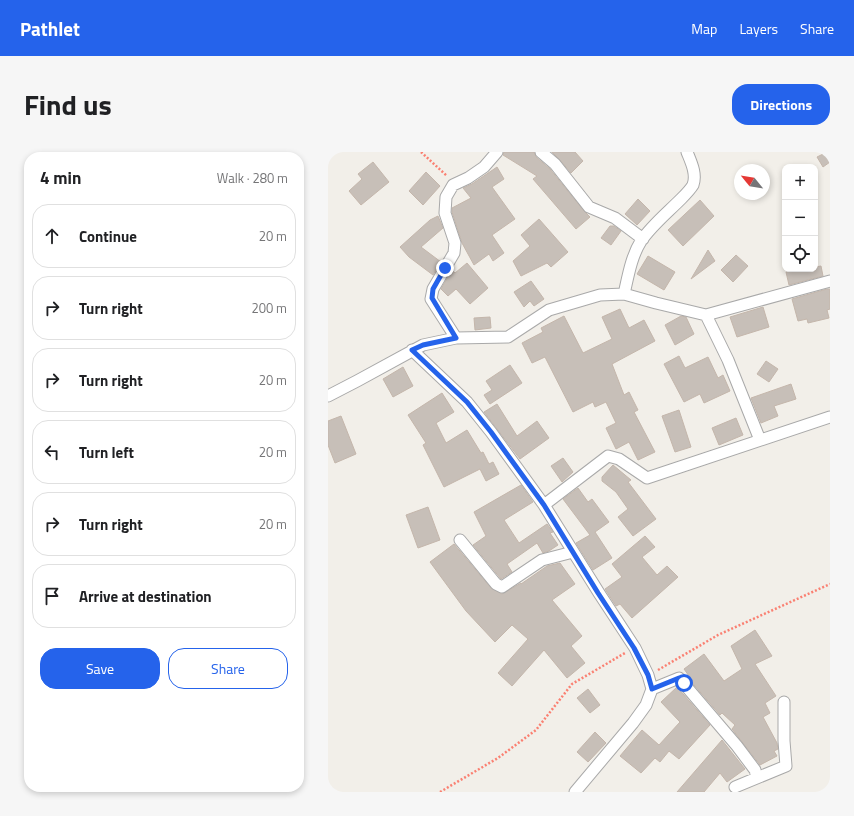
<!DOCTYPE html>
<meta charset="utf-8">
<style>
:root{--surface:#fff;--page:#f6f6f6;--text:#202124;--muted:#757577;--line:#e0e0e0;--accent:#2563eb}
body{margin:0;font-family:"Titillium Web",sans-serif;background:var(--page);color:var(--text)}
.controls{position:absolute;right:12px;top:12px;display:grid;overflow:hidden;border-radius:8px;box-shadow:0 2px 6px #0003}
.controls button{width:36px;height:36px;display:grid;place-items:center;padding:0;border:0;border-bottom:1px solid var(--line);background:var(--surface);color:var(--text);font:20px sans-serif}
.compass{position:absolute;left:406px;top:12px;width:36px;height:36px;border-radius:50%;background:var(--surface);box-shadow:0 2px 6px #0003;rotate:300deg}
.stop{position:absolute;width:12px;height:12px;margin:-9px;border:3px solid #2563eb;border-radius:50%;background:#fff}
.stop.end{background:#2563eb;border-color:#fff;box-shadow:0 1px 4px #0008}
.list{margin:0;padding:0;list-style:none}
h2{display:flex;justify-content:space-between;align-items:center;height:52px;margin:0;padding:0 16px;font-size:17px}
h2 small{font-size:13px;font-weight:400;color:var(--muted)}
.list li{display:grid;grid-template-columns:26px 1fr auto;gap:12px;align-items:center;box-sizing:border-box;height:64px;margin:0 8px 8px;padding:0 8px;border:1px solid var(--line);border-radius:16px}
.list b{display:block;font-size:15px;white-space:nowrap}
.list em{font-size:13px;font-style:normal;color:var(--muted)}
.actions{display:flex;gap:8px;padding:12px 16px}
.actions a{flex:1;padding:9px 0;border:1px solid var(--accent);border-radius:16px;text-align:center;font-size:14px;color:var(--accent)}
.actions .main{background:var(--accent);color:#fff}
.icon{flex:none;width:22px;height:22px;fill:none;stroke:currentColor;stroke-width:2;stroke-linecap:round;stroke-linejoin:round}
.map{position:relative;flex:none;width:502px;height:640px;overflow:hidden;border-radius:16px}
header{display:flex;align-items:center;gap:24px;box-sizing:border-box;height:56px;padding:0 20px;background:var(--accent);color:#fff}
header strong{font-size:19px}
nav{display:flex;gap:22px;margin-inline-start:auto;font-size:14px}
.intro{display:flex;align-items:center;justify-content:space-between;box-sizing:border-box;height:96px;padding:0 24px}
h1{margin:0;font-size:28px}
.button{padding:10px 18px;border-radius:16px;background:var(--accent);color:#fff;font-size:14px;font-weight:700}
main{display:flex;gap:24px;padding:0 24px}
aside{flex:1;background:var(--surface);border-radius:16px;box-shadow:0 2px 6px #0003}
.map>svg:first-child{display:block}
.building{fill:#c7bfb8;stroke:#c4b6ab}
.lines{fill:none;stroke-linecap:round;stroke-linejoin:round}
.street-casing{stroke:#a9a9a9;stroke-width:13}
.path{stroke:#fa8072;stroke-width:2.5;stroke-dasharray:2 2;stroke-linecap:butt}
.street{stroke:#fff;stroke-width:11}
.route{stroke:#2563eb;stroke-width:5}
</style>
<header>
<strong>Pathlet</strong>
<nav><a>Map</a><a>Layers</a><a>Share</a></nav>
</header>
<div class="intro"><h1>Find us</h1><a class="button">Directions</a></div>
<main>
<aside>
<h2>4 min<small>Walk · 280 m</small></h2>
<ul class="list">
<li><svg class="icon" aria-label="ahead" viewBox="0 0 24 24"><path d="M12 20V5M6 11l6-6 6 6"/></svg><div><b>Continue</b></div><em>20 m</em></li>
<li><svg class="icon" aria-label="right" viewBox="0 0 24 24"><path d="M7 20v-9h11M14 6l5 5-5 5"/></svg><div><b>Turn right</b></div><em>200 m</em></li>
<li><svg class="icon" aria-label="right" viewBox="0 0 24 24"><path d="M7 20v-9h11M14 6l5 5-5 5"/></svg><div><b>Turn right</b></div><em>20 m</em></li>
<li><svg class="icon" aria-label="left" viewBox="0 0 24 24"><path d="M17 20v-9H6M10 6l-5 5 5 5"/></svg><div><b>Turn left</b></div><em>20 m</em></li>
<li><svg class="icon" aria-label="right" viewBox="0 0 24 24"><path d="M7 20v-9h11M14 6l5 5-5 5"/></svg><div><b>Turn right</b></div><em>20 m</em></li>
<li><svg class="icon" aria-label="arrive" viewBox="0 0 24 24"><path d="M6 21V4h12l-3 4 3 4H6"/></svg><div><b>Arrive at destination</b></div></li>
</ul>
<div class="actions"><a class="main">Save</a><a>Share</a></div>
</aside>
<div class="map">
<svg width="502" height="640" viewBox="0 0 502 640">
<rect width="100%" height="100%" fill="#f2efe9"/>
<path class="building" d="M176 0H206L208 5 222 17 256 59 262 65 248 77 205 27 209 24 175 3Z
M224 0H247L255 9 243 21 232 8Z
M499 0H502V10L495 15 489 5Z
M45 10 61 30 33 53 21 39 34 27 30 22Z
M169 15 176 27 164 35 187 67 164 83 176 101 165 109 161 102 146 113 134 91 124 60V56L143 46 135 36 144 32Z
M98 20 112 34 95 53 81 39Z
M310 47 322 59 309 73 297 62Z
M372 48 386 64 355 94 340 78Z
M110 64 115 76 93 95 113 110 105 123 81 105 72 95 102 68Z
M211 67 240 100 223 115 219 111 193 124 185 109 202 94 193 83Z
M282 74H286L293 79 283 93 273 86Z
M380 98 387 109 363 127Z
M408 103 420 114 405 130 393 118Z
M320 104 347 120 336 138 309 122Z
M139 111 160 136 142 152 128 137 120 144 113 137 124 118 127 121Z
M493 114 495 124 461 133 458 120 471 117H487V115Z
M203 129 216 147 206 154 202 149 196 155 186 140Z
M499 137H502V157L499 158 501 166 480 171 479 167 470 169 464 147Z
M435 155 441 175 409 185 402 165Z
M292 157 301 176 316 168 327 189 284 212 296 243 301 240 310 258 306 260 327 300 310 308 301 290 288 297 278 276 288 271 278 250 267 255 265 250 245 260 217 205 204 211 194 191 215 180 213 176 236 164 255 201 284 187 274 165Z
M353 164 358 165 366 182 347 193 337 173Z
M162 165 163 176 147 178 146 166Z
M351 204 357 216 380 205 390 226 395 223 402 239 376 251 372 242 356 250 336 212Z
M438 209 450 217 441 230 429 222Z
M182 213 194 231 162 252 156 243 164 238 158 229Z
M75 215 85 234 65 245 55 227Z
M463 232 468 247 446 254 450 264 433 271 423 246Z
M114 241 126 260 108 271 118 291 139 278 153 301 155 300 161 312 165 310 171 322 158 329 152 317 116 335 95 293 98 291 80 263Z
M169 252 189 284 209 269 221 286 192 307 156 260Z
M351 258 363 295 347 300 334 264Z
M13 264 28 302 7 311 0 293V269Z
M408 266 415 283 391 293 384 276Z
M235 306 245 320 234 330 223 314Z
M285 313 303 328 300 330 328 367 305 384 290 365 300 357 288 340 274 329V325Z
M193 333 205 350 176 368 191 391 219 372 225 380 222 381 230 393 221 399 215 401 209 391 179 412 184 420 173 427 145 393 158 384 146 360Z
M250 336 260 350 264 347 281 370 267 380 284 406 265 418 248 391 262 383 235 347Z
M100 355 112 388 90 396 78 363Z
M317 384 327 395 314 405 329 423 339 414 350 425 304 466 292 452 288 454 277 437 294 425 284 412Z
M126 392 163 436 174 442 193 431V432L219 414 232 411 247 432 224 448 254 484 243 494 257 511 239 526 216 498 184 534 170 521 200 487 184 473 167 490 138 459 102 410Z
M427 478 444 504 427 512 448 544 437 551 442 561 435 565 449 591 450 597 446 599 449 604 432 613 404 577 407 573 394 561 392 563 360 526 361 524 356 517 376 502 396 529 414 517 403 494Z
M349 535 382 573 351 607 341 599 332 610 327 606 313 621 292 604 314 578 331 593 352 570 333 550Z
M260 537 272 553 262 561 249 546Z
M267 580 278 591 260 610 249 600Z
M394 588 417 617 399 630 392 621 376 640H349Z"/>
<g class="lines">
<defs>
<path id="street" d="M213 0 227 12 261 55 287 66 315 87
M296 142C300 125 303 105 313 89 324 73 339 61 353 47 357 43 362 38 365 33 369 22 363 10 359 0
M378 163 400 208 432 288
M128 186 103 147 105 137 126 101 127 91 117 61 118 45 125 33 140 26 156 15 169 0
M84 198 139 250 163 280 216 353 271 441 307 496 320 523 324 537 318 553 305 571 247 640
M0 244 29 229 95 193 128 186 180 185 221 158 272 143 296 142 328 151 378 163 502 129
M216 353 280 304 291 307 319 326 502 265
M132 388 168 432 174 435 214 408 245 400
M324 537 351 526 409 594 427 618 429 626
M407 635 458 614 456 589V550"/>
</defs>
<use href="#street" class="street-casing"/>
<path class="path" d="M93 0 119 24
M330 518 390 483 502 432
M112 640 170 606 208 578 244 532 297 501"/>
<use href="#street" class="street"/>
</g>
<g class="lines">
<path class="route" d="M117 116 105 137 104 146 128 186 95 193 84 198 139 250 163 280 216 353 270 441 306 496 320 523 324 537 351 526 356 531"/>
</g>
</svg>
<div class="controls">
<button>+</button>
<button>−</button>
<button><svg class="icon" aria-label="locate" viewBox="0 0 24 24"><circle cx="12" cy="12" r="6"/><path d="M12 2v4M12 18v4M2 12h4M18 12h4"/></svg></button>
</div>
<svg class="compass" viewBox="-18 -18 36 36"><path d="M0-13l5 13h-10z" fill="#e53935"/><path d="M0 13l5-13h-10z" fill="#757577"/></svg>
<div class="stop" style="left:356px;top:531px"></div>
<div class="stop end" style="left:117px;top:116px"></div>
</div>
</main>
